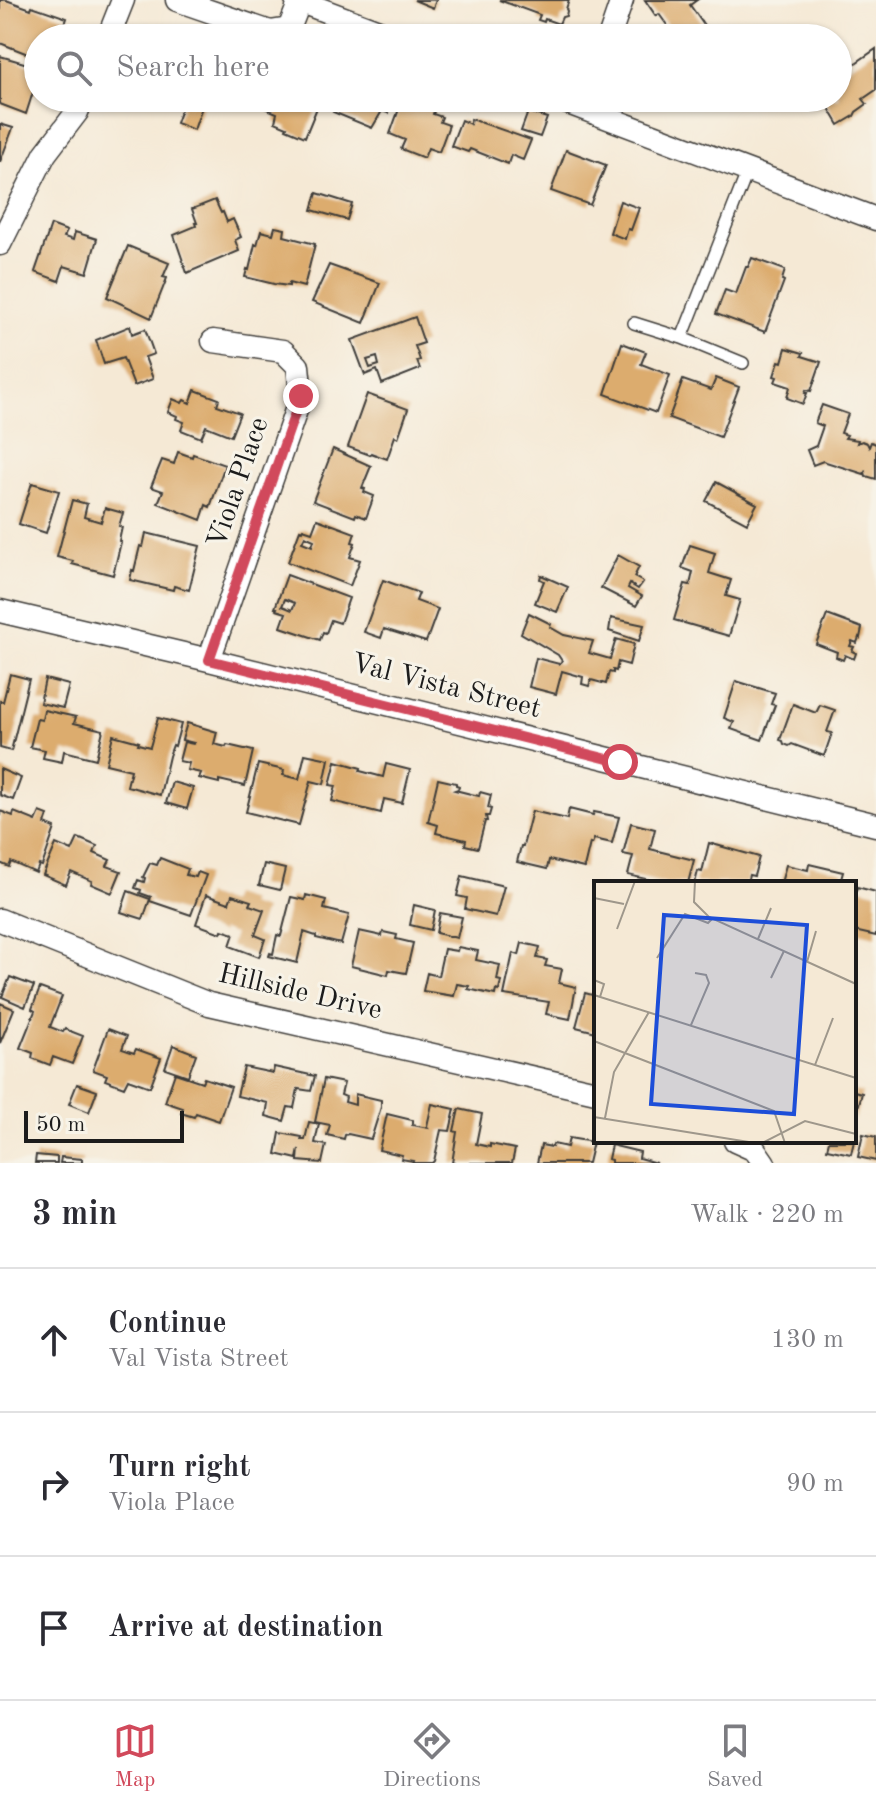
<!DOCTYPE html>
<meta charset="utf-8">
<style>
:root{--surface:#fff;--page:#f2f2f3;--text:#2b2b33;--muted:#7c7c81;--line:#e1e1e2;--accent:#d1495b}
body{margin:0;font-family:"Old Standard TT",serif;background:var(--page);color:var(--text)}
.scale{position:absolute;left:24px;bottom:20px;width:160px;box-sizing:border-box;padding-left:8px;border:4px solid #1c1c1c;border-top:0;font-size:22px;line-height:28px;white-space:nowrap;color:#1c1c1c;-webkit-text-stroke:6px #f7f3e8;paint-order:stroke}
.stop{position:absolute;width:24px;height:24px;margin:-18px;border:6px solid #d1495b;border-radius:50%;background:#fff}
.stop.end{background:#d1495b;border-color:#fff;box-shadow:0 2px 8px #0008}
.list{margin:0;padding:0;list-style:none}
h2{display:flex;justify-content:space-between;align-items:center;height:104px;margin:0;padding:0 32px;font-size:34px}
h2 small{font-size:26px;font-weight:400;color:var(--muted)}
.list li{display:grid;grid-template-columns:52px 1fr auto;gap:24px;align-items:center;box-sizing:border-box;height:144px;padding:0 32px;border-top:2px solid var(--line)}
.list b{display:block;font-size:30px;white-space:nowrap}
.list p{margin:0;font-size:26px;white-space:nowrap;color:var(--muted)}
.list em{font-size:26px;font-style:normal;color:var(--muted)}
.icon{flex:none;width:44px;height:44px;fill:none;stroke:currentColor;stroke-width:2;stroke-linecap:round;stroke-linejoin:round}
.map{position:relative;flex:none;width:876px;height:1163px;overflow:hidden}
.search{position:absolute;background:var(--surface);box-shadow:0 2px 6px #0004;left:24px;right:24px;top:24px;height:88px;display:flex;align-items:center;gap:20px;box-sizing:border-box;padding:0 28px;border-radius:44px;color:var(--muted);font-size:30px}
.sheet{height:536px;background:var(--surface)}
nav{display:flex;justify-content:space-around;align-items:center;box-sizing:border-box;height:112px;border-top:2px solid var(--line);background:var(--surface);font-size:22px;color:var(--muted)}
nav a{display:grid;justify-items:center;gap:4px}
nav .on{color:var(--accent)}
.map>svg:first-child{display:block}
.building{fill:#dcac6e;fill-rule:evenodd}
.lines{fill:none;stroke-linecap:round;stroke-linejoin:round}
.service-casing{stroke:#3d3b38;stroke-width:14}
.minor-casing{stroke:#3d3b38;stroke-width:25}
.service{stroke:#fff;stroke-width:11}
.minor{stroke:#fff;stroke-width:22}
.route{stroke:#d1495b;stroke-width:10}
.labels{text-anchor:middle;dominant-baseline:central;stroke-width:6;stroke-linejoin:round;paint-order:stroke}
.street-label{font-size:28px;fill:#1c1c1c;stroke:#f7f3e8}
.inset-road{fill:none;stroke:#9e978b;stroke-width:2}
.view{fill:#1d4ed8;fill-opacity:0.15;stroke:#1d4ed8;stroke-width:4}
.inset-edge{fill:none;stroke:#1c1c1c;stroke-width:4}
</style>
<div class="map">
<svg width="876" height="1163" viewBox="0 0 876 1163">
<rect width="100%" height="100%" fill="#f7f3e8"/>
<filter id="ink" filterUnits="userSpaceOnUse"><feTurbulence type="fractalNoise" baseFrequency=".0125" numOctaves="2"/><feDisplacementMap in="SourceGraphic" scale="16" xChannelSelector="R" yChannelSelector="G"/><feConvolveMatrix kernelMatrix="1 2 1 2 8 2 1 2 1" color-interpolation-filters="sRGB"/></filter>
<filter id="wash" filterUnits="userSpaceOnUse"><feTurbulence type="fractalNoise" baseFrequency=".006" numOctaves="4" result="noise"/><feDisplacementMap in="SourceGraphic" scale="32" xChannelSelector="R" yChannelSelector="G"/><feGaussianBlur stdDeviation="1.8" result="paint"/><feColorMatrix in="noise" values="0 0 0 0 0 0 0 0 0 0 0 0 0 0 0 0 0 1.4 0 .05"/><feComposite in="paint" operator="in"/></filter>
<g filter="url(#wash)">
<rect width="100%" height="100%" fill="#f5e9d5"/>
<g id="blocks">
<path class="building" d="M0 0H6L31 9 32 6 67 18 62 33 50 29 48 34 52 36V38H38V58L0 43Z
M414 0H436L433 8Z
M499 0H569L566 9 567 11 566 16 562 17 559 24 545 19 544 22 538 20 540 15Z
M645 0H697L690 5 710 34 709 35 711 38H664L672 32 659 14 656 16Z
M167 31 187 38H163Z
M876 49V90L863 99 867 104 856 112 854 116 839 125 823 98H838V73L843 70 844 71Z
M0 56 38 67V94L33 92 26 114 0 104Z
M185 98H205L194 130 176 123Z
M217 98H241L239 106Z
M266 98H321L305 137 286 129 287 127 275 122 277 113 262 107Z
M338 98H394L388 113 382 111 372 128 333 112Z
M403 98H424L437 103 433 114 442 117 440 122 449 125 439 152 428 148 424 158 401 149 405 140 390 134Z
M528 112 547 118 540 137 521 131Z
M471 119 531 140 523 160 511 155 508 164 470 149 468 152 451 146 461 120 470 124Z
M0 124 13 128 0 162Z
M566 150 606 165 590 205 551 191Z
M317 193 352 204 347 220 312 210Z
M215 200 221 213 223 212 227 222 233 219 241 237 235 240 239 251 187 273 174 235 196 226 195 223H197L192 209Z
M620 201 639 208 631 230 628 229 625 239 610 233Z
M51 225 67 231 64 237 73 240 75 232 97 239 87 273 64 266 59 281 35 272Z
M275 227 285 229 284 236 315 244 304 287 289 283V286L274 284 245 277 247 269 249 270 255 244 257 245 261 231 273 234Z
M128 246 169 263 163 277 167 278 151 318 107 297Z
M752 258 785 270 782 280 784 281 765 332 716 314 725 290 736 294 746 267H748Z
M329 265 380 283 364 323 312 302Z
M415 317 424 343 415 346 420 360 417 361 420 369 382 384 377 370 365 375 352 340ZM377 357 379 365 370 368 367 360Z
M130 326 132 334 145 329 154 354 145 357 153 379 134 386 123 358 104 364 96 340Z
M622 343 646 352 641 364 670 375 656 413 605 394Z
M786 348 803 353 802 356 821 362 811 391 806 390 805 393H807L803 404 787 398 790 387 775 382 777 377 774 376 779 361 782 362Z
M716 378 739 387 720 437 669 418 683 380 711 390Z
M195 390 219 399 217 405 240 413 231 436 206 426 201 438 181 430 184 422 176 419 177 416 168 412 173 399 182 403 184 400 190 403Z
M367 394 408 409 398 438 395 436 387 459 371 453 370 455 348 447Z
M822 405 848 414 841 433 847 435 845 438 858 440 857 443 862 441 867 443 869 447 871 442 876 444V479L866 476 865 472 864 474 823 461 813 465 807 450 816 446 823 426 815 423Z
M333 449 371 466 362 488 365 489 364 492 374 496 366 518 356 514 355 517 313 501Z
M178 452 192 457 193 454 225 465 210 507 206 505 201 520 158 503 163 491 151 487 162 460 174 464Z
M716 482 757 504 747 523 706 501Z
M32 483 59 491 46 533 19 524Z
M72 500 87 504 84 517 101 522 105 508 123 513 119 526 122 527 119 541 121 542 113 575 72 564 73 561 57 557Z
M317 519 355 533 352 542 355 543 350 557 360 560 350 586 288 562 300 530 302 531 303 529 312 532ZM305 536 314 540 312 546 302 542Z
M146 533 200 546 189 590 174 586 173 590 130 580 132 570 134 571 140 546 143 547Z
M690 545 715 553 709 573 731 580 726 596 740 600 729 636 674 620 685 584 690 585 693 572 682 568Z
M618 555 639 567 634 577 643 582 638 589 630 584 628 588 642 596 636 606 601 588Z
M287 575 349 598 340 623 331 620 326 633 323 632 320 640 281 627 286 613 276 610 277 608H275ZM285 599 295 603 292 610 282 606Z
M541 575 568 587 557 612 535 603 544 581 540 579Z
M383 580 419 593 416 601 438 609 426 642 384 629 381 638 364 632Z
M529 613 551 624 550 627 564 635 593 641 589 653 610 659 616 639 634 644 629 665 618 662 616 671 613 670V673L609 672 606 684 591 680 589 686 582 684 583 677 562 671 556 694 529 687 536 658 559 664 562 661 558 655 521 633Z
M827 615 862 628 860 638 859 637 857 643 852 641 850 646 854 647 852 651 856 653 854 659 845 655 843 660 836 657 837 652 816 644Z
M611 618 644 625 639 641 609 631Z
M10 674 29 679 11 751 0 748V701L3 702Z
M45 679 69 685 63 708 40 703Z
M736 681 775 693 771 704 775 705 762 740 731 729 734 722 724 718Z
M793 704 816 713 820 705 835 710 827 732 832 733 824 756 792 744 789 746 784 744 783 741 780 740Z
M44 710 76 717 74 723 103 730 96 759 64 751 62 762 43 758 45 750 30 747 37 719 42 720Z
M158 718 181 724 175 746 173 745 169 756 160 795 127 786 131 770 106 764 113 735 139 742 138 744 150 747Z
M187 723 217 732 214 744 226 747 227 745 253 751 245 786 219 780V783L199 778 201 773 187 770 189 763 179 761 184 742 193 744 194 743 182 740Z
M305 754 329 759 324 784 311 781 299 825 246 812 258 764 284 770 283 775 299 779Z
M336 761 361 768 360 771 383 777 386 764 410 770 402 803 384 799 381 813 332 801 336 786 330 785Z
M0 769 21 778 13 800 0 795Z
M438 779 456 783V785L459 786 458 789 455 790 479 796 480 792 491 795 488 808 491 809 489 816H486L487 821H485L478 848 465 845 466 840 436 833 438 825 428 822Z
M172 782 193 788 187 809 166 803Z
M569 809 593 815 594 812 619 817 612 843 594 839 592 844 590 843 584 868 549 860 547 869 517 862 521 846H523L532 811 567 819Z
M0 811 13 816 14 812 36 821 40 812 48 815 45 824 55 828 42 866 39 865 36 873 11 862 9 867 0 863Z
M631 823 655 829 650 849 694 860 688 883H663L628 875 633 856 623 854Z
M78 838 97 846 94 853 110 860 107 866 121 871 112 893 91 884 92 881 71 872 66 885 43 875 56 844 72 851Z
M709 843 759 857 754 876 749 875 747 883H695L698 871 702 872Z
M160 858 188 869 186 875 196 877 198 872 206 875 191 915 150 901 151 897 140 893 141 890 135 888 138 880 144 882 145 878 143 877 150 863 157 865Z
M264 864 285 869 280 890 259 885Z
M809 864 843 872 840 883H781L786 865 808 870Z
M462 876 504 886 496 916 465 909 467 898 457 896Z
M857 887 876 892V936L854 931V900Z
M128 891 150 899 143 919 121 912Z
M206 895 229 903 232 895 251 901 249 905 264 910 255 935 265 939 259 957 230 946 234 934 222 930 221 933 196 924Z
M306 895 326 900 324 909 349 915 341 944 316 938V936L304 932 297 963 269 956 270 953 273 954 277 935 281 936 291 897 305 900Z
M414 905 435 910 431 930 410 925Z
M440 913 462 917 457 938 436 933Z
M359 931 382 936 383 932 397 935 396 939 413 943 406 973 389 970 388 975 351 966Z
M522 943 540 947 537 958 547 960 545 966 562 969 559 983 576 987 570 1019 546 1014 549 1002 504 995 513 953 519 955Z
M458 947 478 951 476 960 500 965 497 980 501 981 499 991 496 990 495 995 468 989 469 986 457 984 454 996 423 991 427 973 438 976 444 949 457 951Z
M10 977 34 986 25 1007 2 997Z
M40 988 62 996 50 1027 63 1032 65 1029 83 1036 72 1064 53 1057 50 1065 32 1058 33 1053 20 1048 35 1011 32 1009Z
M585 993 596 996V1032L576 1027Z
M0 1003 14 1009 0 1043Z
M108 1029 127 1036 122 1049 134 1053 136 1049 161 1058 150 1087 128 1079 124 1087 105 1080 107 1075 93 1070Z
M173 1045 196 1054 188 1076 165 1068Z
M244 1067 273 1073 274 1067 315 1076 311 1091 298 1089 294 1108 288 1107 284 1121 266 1116 268 1103 237 1096Z
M175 1073 202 1082 204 1078 231 1087 219 1121 196 1113 194 1117 181 1113 183 1108 165 1102Z
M324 1079 344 1083 341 1095 346 1097 345 1102 355 1105V1094L381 1100V1107L371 1139 348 1134 345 1135 344 1139 327 1135 330 1125 315 1122Z
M77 1084 97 1091 89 1112 69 1104Z
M854 1091 862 1093 855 1119H854Z
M432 1104 455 1109 450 1131 441 1130 434 1161 432 1163H412L413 1161 401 1159 402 1155 379 1150 387 1114 412 1120V1125L428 1128 427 1126Z
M459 1109 482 1114 476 1144 490 1147V1144L515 1149 512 1163H452L457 1132 454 1131Z
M309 1122 319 1124 315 1143 326 1145 322 1163 298 1161 299 1149 297 1159 276 1154 280 1133 302 1137 301 1140H305Z
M863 1134 876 1137V1161L858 1157Z
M569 1138 593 1142 588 1163H537L541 1145 552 1147 553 1144 567 1147Z
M829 1141H854L851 1154 827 1149Z
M611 1145 640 1152 639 1158 656 1163H611V1160L608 1159Z
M36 1155 57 1157V1163H35Z
M61 1157 82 1159V1163H60Z"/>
</g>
</g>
<g filter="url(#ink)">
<use href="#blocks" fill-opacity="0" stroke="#3d3b38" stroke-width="2"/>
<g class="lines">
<defs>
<path id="service" d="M634 323 682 338 743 363
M682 338 748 170"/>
<path id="minor" d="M177 0 270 32 289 29 300 1
M296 0 397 38
M108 38 123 0
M609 38 622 0
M555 98 876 219
M0 244 45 154 77 112 83 98
M0 611 209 660 876 825
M209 660 301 396 298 366 283 351 213 341
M0 920 209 1004 596 1092
M735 1141 755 1150 764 1163"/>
</defs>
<use href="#service" class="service-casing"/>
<use href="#minor" class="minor-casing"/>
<use href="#service" class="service"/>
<use href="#minor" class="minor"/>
</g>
</g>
<g class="lines" filter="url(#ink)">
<path class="route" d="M301 396 209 660 620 762"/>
</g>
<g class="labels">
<g class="street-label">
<text transform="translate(239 483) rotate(-71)">Viola Place</text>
<text transform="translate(446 687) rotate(14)">Val Vista Street</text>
<text transform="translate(300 993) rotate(13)">Hillside Drive</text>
</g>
</g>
<g transform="translate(594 881)">
<rect width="262" height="262" fill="#f5e9d5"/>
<path class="inset-road" d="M101 0 100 21 115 36 262 103M0 17 30 23M23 48 41 0M164 58 177 27M63 77 91 33 114 42 119 37M213 81 222 50M177 97 190 70M0 99 10 103 6 116M0 114 262 197M97 144 115 102 112 94 101 92M0 160 180 230 191 262M221 184 239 137M0 236 161 262M11 237 20 191 55 131M168 262 211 240 262 253"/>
<path class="view" d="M70 34 213 44 200 233 57 223Z"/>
<rect width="262" height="262" class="inset-edge"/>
</g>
</svg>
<div class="scale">50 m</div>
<div class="stop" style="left:620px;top:762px"></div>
<div class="stop end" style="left:301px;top:396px"></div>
<div class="search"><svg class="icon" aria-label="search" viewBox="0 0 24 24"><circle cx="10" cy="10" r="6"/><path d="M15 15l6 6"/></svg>Search here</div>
</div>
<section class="sheet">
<h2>3 min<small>Walk · 220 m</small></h2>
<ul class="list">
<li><svg class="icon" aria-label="ahead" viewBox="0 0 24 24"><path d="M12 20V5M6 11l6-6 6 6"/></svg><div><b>Continue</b><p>Val Vista Street</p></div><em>130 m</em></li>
<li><svg class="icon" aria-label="right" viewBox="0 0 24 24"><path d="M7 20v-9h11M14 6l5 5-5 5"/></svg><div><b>Turn right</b><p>Viola Place</p></div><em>90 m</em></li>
<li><svg class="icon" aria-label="arrive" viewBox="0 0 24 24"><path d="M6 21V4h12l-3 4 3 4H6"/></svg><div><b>Arrive at destination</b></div></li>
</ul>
</section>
<nav>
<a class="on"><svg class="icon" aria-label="map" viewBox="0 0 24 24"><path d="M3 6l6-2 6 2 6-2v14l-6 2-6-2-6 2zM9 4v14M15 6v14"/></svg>Map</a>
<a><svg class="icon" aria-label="directions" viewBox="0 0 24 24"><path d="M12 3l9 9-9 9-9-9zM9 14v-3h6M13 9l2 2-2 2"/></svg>Directions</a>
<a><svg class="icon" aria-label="saved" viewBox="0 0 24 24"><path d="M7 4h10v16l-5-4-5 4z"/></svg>Saved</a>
</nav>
